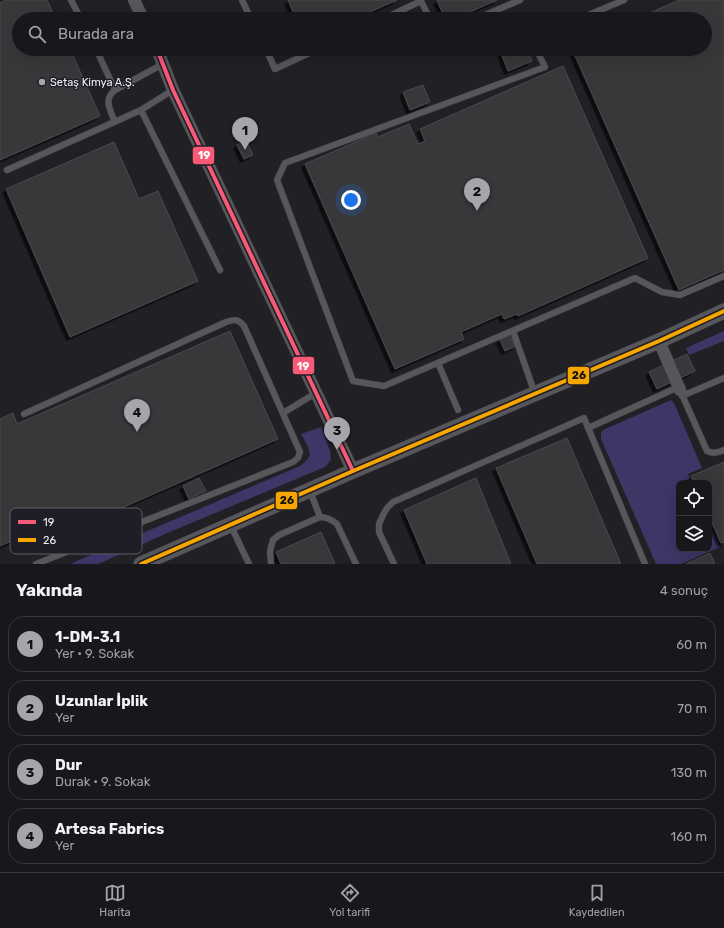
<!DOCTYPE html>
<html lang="tr">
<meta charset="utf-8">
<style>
:root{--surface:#18181c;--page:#212125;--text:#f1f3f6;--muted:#9fa0a3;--line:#36373b;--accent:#a5a5ab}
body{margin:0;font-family:Rubik,sans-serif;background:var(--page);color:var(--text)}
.controls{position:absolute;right:12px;bottom:12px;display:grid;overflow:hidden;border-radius:8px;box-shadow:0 4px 16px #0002}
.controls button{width:36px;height:36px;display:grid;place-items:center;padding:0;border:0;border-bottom:1px solid var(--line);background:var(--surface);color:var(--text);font:20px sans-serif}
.you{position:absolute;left:351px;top:200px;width:14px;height:14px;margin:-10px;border:3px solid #fff;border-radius:50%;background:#1a73e8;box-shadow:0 0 0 6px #1a73e833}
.badge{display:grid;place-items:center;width:26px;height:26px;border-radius:50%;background:var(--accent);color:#111;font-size:13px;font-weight:700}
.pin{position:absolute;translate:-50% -33px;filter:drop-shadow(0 1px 2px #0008)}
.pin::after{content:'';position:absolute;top:21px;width:14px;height:12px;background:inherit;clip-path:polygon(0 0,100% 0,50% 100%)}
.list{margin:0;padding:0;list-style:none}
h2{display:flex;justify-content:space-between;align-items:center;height:52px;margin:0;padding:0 16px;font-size:17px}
h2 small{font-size:13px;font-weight:400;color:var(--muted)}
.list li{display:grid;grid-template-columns:26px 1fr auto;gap:12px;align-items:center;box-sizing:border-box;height:56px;margin:0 8px 8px;padding:0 8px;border:1px solid var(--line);border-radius:16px}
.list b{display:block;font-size:15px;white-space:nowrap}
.list p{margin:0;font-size:13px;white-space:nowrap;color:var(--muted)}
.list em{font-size:13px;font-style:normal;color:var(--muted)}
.icon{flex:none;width:22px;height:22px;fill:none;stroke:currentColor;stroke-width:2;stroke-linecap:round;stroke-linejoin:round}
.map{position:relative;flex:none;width:724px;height:564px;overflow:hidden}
.search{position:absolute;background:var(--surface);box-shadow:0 4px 16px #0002;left:12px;right:12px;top:12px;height:44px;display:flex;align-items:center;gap:10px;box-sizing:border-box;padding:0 14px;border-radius:22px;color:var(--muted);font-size:15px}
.sheet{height:308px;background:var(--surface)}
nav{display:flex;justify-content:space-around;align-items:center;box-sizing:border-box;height:56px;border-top:1px solid var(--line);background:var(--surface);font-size:11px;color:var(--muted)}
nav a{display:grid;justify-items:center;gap:2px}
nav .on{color:var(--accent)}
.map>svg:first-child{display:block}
.green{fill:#3d3667}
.building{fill:#38393b;stroke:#494b4b;filter:url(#shadow)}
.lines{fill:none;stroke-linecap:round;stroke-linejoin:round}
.service-casing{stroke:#3b3b3f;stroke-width:7}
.minor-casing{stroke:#3b3b3f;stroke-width:13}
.tertiary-casing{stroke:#3b3b3f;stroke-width:16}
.service{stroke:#57575b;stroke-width:6}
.minor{stroke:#57575b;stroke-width:12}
.tertiary{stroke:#57575b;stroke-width:15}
.bus-1-casing{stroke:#1f1e27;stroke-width:7}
.bus-2-casing{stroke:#1f1e27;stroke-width:7}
.bus-1{stroke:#f75a77;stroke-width:4}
.bus-2{stroke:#f7a600;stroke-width:4}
.poi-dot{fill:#a5a5ab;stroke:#1f1e27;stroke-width:1.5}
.labels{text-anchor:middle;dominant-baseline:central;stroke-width:3;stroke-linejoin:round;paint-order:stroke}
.poi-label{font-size:11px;fill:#ededf3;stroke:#1f1e27;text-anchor:start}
.key{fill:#1f1e27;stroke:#5d5c64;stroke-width:1}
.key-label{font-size:11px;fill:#ededf3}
.line-badge{stroke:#1f1e27;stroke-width:1.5}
.badge-label{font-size:11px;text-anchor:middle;font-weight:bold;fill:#fff}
.pale-badge-label{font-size:11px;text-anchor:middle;font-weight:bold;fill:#111}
</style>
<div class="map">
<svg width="724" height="564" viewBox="0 0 724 564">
<defs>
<filter id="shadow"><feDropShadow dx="-3.5" dy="3.5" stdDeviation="0" flood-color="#0009"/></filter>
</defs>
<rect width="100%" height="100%" fill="#202025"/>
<path class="green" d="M724 331V341L689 355 686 348Z
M671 400 674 403 702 468 688 474 692 483H679V549H709V522L720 547 681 564H656L601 439V433L603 430Z
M321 427 330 451 331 460 325 467 165 534 98 564H70L300 466 307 460 310 455 308 447 301 434Z"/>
<path class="building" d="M6 0H47L56 19H19V49H70L100 116 0 160V3Z
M288 0H397L354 19H296Z
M437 0H497L454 19H445Z
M679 0H724V270L679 290 572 49H705V19H636Z
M511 49H527L532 61 508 71 501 53Z
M563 66 648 258 518 316 517 314 504 319 502 314 461 332 464 339 395 369 305 164 376 133 378 137 409 124 418 144 425 141 420 129Z
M423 85 430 102 410 110 403 92Z
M246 140 253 155 244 159 237 145Z
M114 142 139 199 158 191 198 281 70 337 6 189Z
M230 331 278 439 65 533 55 510 44 515 48 525 0 546V419L13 413 17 424Z
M509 335 515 346 505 351 500 340Z
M687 354 695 371 657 389 649 372Z
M567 438 621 564H537L496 468Z
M724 462V542L721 543 709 516V483H694L691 476Z
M199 478 206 491 189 499 183 486Z
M476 478 511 564H427L404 510Z
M321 532 335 564H281L276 552Z
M710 553 715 564H686Z"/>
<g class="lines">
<defs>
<path id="service" d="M71 0 81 19
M242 0 251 19
M383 19 421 1 430 19
M476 19 520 0
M579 19 624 0
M96 49 115 90 163 64
M266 49 275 69 318 49
M536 49 545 67 285 163 277 180 353 381 384 386 635 278 662 292 680 295 724 276
M141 110 220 270
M115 122C110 109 103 100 115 90
M7 170 141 110 173 90
M513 331 535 394
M438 363 458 410
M682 396 724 378
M283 413 316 393
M24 414 226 322C235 319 238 319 244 326L300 452 298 458 293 462 36 564
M588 428 674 389 680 390 707 451C713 454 718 453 724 450
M310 491 320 517
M231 526 249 564
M271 564 270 552 271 547 273 540 279 535 320 517C327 517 331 519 337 524L356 564
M394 564 379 532V524L383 515 387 508 393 502 584 418 645 564"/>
<path id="minor" d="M134 0 143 19
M157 49 173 90 353 471
M659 341 680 390"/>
<path id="tertiary" d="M141 564 353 471 659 341 724 311"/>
</defs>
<use href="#service" class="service-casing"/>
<use href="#minor" class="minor-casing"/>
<use href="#tertiary" class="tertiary-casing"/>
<use href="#service" class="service"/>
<use href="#minor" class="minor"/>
<use href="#tertiary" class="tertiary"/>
<defs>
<path id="bus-1" d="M157 49 173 90 353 471"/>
<path id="bus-2" d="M141 564 353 471 659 341 724 311"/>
</defs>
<use href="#bus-1" class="bus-1-casing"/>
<use href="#bus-2" class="bus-2-casing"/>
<use href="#bus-1" class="bus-1"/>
<use href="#bus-2" class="bus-2"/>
</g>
<circle class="poi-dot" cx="42" cy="82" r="4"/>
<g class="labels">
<g class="poi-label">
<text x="50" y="82">Setaş Kimya A.Ş.</text>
</g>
</g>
<rect x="10" y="508" width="132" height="46" rx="6" class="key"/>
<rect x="18" y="520" width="18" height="4" fill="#f75a77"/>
<rect x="18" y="538" width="18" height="4" fill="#f7a600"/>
<g class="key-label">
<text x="43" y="526">19</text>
<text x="43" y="544">26</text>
</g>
<g class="line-badge">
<rect x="192" y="146" width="23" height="19" rx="4" fill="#f75a77"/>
<rect x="292" y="356" width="23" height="19" rx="4" fill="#f75a77"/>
<rect x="567" y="366" width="23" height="19" rx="4" fill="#f7a600"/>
<rect x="275" y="491" width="23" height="19" rx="4" fill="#f7a600"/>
</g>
<g class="badge-label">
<text x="204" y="159">19</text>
<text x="303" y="370">19</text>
</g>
<g class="pale-badge-label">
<text x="579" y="379">26</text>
<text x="287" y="504">26</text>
</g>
</svg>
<div class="controls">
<button><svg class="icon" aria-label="locate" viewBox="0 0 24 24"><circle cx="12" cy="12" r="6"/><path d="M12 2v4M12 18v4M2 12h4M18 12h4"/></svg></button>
<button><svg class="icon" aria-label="layers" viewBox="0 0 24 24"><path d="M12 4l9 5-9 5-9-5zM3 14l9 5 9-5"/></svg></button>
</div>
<div class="you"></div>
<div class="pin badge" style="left:245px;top:150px">1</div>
<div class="pin badge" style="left:477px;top:211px">2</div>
<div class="pin badge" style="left:337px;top:450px">3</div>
<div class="pin badge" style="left:137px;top:432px">4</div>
<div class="search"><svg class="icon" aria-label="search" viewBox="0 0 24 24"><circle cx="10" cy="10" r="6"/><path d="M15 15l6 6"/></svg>Burada ara</div>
</div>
<section class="sheet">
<h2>Yakında<small>4 sonuç</small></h2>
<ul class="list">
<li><span class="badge">1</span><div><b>1-DM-3.1</b><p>Yer · 9. Sokak</p></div><em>60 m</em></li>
<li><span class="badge">2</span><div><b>Uzunlar İplik</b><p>Yer</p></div><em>70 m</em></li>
<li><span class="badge">3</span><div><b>Dur</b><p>Durak · 9. Sokak</p></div><em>130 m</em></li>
<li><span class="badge">4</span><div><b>Artesa Fabrics</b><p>Yer</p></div><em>160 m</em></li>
</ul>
</section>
<nav>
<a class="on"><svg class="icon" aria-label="map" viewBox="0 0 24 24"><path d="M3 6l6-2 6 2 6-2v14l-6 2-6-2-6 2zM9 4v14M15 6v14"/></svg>Harita</a>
<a><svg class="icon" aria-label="directions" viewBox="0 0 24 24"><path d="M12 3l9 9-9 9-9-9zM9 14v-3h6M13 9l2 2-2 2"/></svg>Yol tarifi</a>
<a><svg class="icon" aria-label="saved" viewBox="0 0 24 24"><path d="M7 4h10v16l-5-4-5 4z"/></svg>Kaydedilen</a>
</nav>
